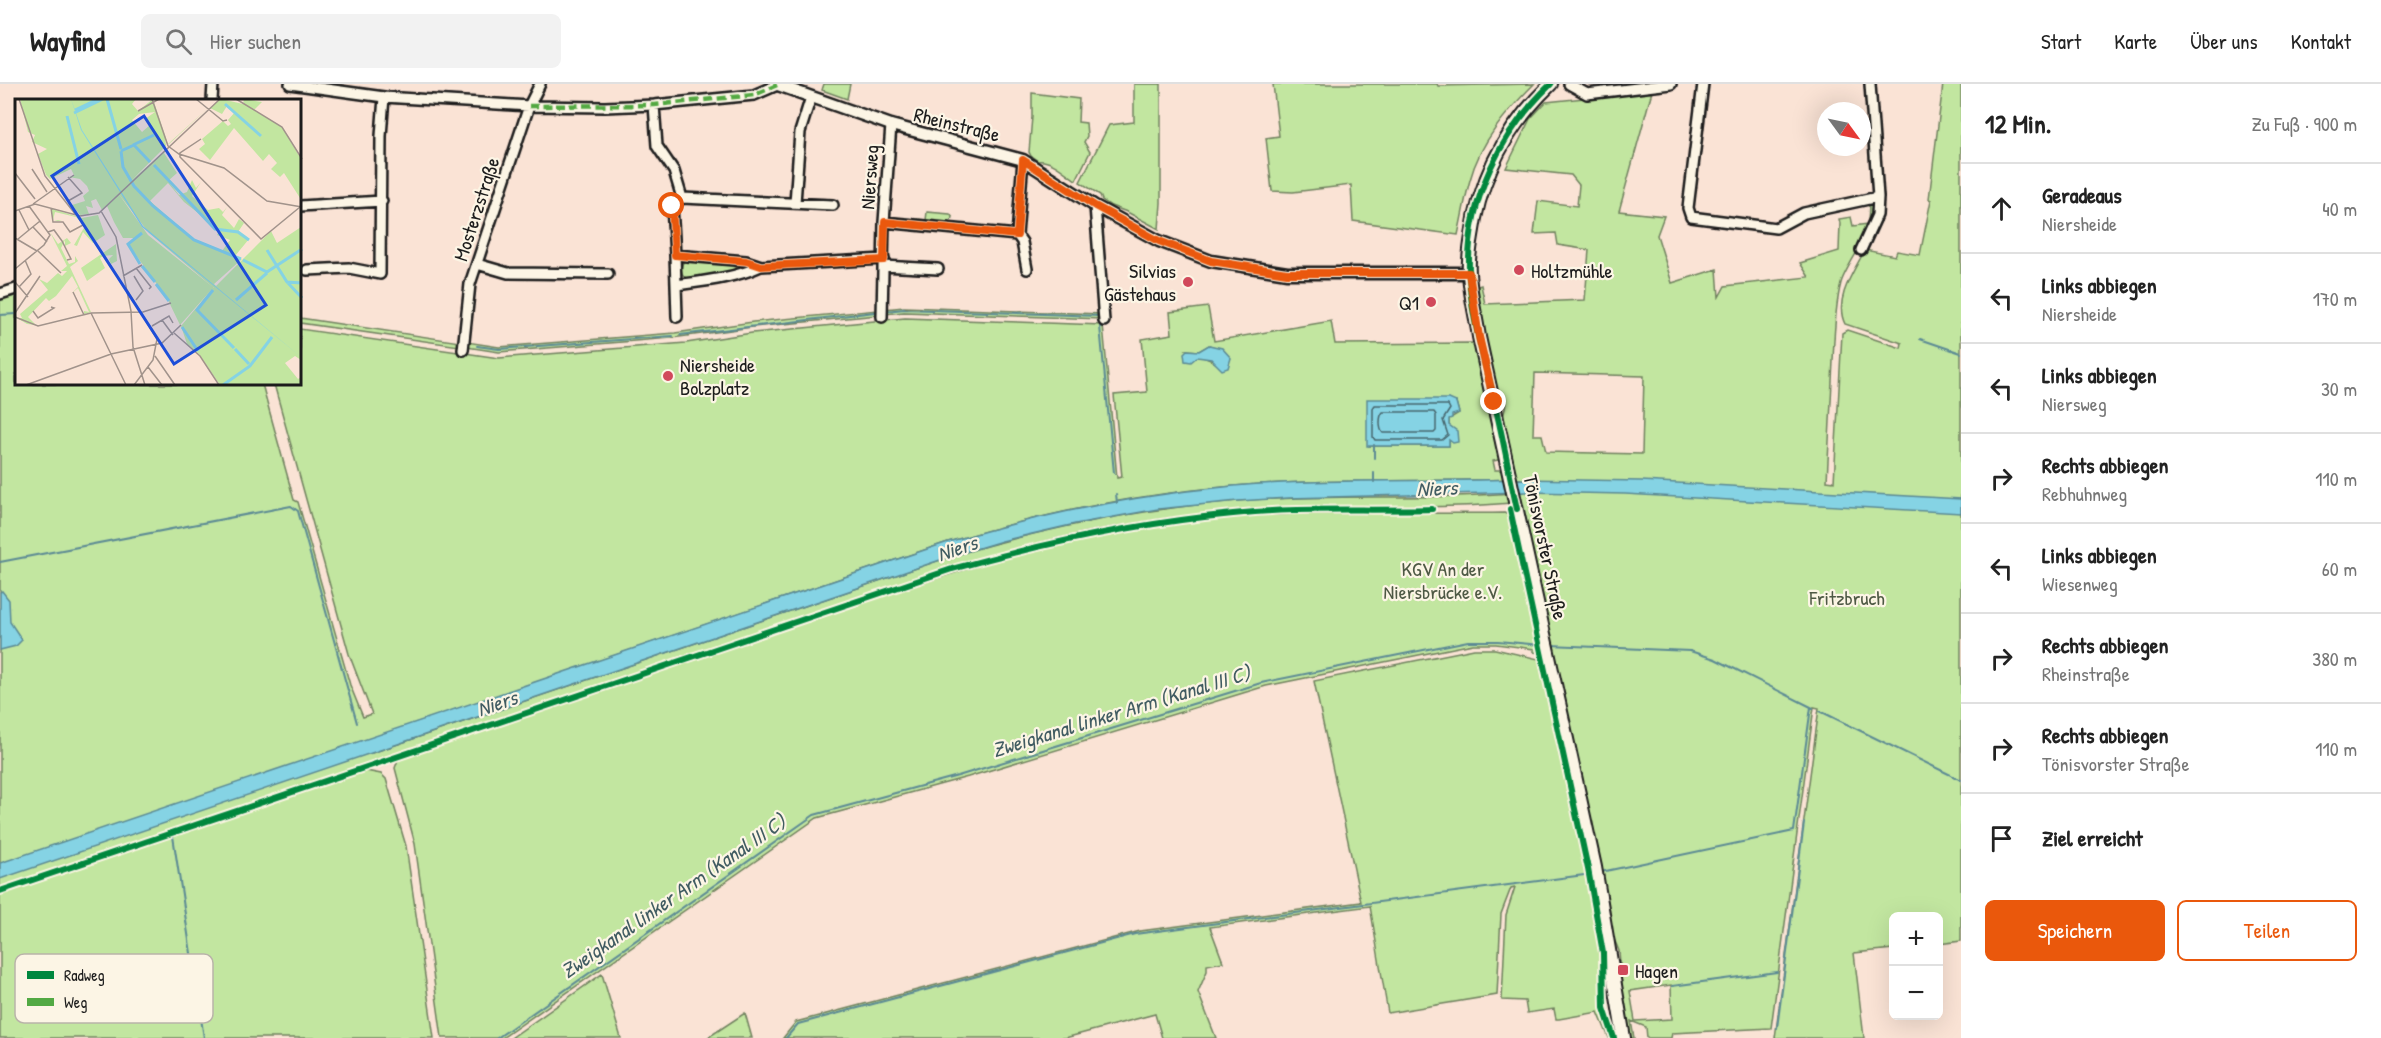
<!DOCTYPE html>
<html lang="de">
<meta charset="utf-8">
<style>
:root{--surface:#fff;--page:#f2f2f2;--text:#222;--muted:#767676;--line:#e0e0e0;--accent:#ea580c}
body{margin:0;font-family:"Patrick Hand",sans-serif;background:var(--page);color:var(--text)}
.controls{position:absolute;right:18px;bottom:18px;display:grid;overflow:hidden;border-radius:9px;box-shadow:0 6px 24px #0002}
.controls button{width:54px;height:54px;display:grid;place-items:center;padding:0;border:0;border-bottom:2px solid var(--line);background:var(--surface);color:var(--text);font:30px sans-serif}
.compass{position:absolute;left:1817px;top:18px;width:54px;height:54px;border-radius:50%;background:var(--surface);box-shadow:0 6px 24px #0002;rotate:123deg}
.stop{position:absolute;width:18px;height:18px;margin:-14px;border:4px solid #ea580c;border-radius:50%;background:#fff}
.stop.end{background:#ea580c;border-color:#fff;box-shadow:0 2px 6px #0008}
.list{margin:0;padding:0;list-style:none}
h2{display:flex;justify-content:space-between;align-items:center;height:78px;margin:0;padding:0 24px;font-size:26px}
h2 small{font-size:20px;font-weight:400;color:var(--muted)}
.list li{display:grid;grid-template-columns:39px 1fr auto;gap:18px;align-items:center;box-sizing:border-box;height:90px;padding:0 24px;border-top:2px solid var(--line)}
.list b{display:block;font-size:22px;white-space:nowrap}
.list p{margin:0;font-size:20px;white-space:nowrap;color:var(--muted)}
.list em{font-size:20px;font-style:normal;color:var(--muted)}
.actions{display:flex;gap:12px;padding:18px 24px}
.actions a{flex:1;padding:14px 0;border:2px solid var(--accent);border-radius:9px;text-align:center;font-size:21px;color:var(--accent)}
.actions .main{background:var(--accent);color:#fff}
.icon{flex:none;width:33px;height:33px;fill:none;stroke:currentColor;stroke-width:2;stroke-linecap:round;stroke-linejoin:round}
.map{position:relative;flex:none;width:1961px;height:954px;overflow:hidden}
header{display:flex;align-items:center;gap:36px;box-sizing:border-box;height:84px;padding:0 30px;background:var(--surface);border-bottom:2px solid var(--line)}
header strong{font-size:28px}
nav{display:flex;gap:33px;margin-inline-start:auto;font-size:21px}
.search{width:420px;height:54px;background:var(--page);display:flex;align-items:center;gap:15px;box-sizing:border-box;padding:0 21px;border-radius:9px;color:var(--muted);font-size:22px}
main{display:flex}
aside{flex:1;background:var(--surface)}
.map>svg:first-child{display:block}
.green{fill:#c2e6a0;stroke:#6f815e;stroke-width:1.5;fill-rule:evenodd}
.water{fill:#85d3e4;stroke:#5b8a94;stroke-width:1.5}
.lines{fill:none;stroke-linecap:round;stroke-linejoin:round}
.shore{stroke:#46656c;stroke-width:1.5}
.stream{stroke:#5b8a94;stroke-width:2}
.minor-casing{stroke:#1c1c1c;stroke-width:14}
.tertiary-casing{stroke:#1c1c1c;stroke-width:15}
.secondary-casing{stroke:#1c1c1c;stroke-width:16}
.minor{stroke:#fcf5e5;stroke-width:9}
.tertiary{stroke:#fcf5e5;stroke-width:10}
.secondary{stroke:#fcf5e5;stroke-width:12}
.quiet{stroke:#52a943;stroke-width:4.5;stroke-dasharray:9 4.5;stroke-linecap:butt}
.cycleway-casing{stroke:#fcf5e5;stroke-width:10}
.cycleway{stroke:#00873e;stroke-width:6}
.route{stroke:#ea580c;stroke-width:8}
.poi-dot{fill:#d1495b;stroke:#fcf5e5;stroke-width:2}
.labels{text-anchor:middle;dominant-baseline:central;stroke-width:4.5;stroke-linejoin:round;paint-order:stroke}
.street-label{font-size:20px;fill:#1c1c1c;stroke:#fcf5e5}
.poi-label{font-size:20px;fill:#1c1c1c;stroke:#fcf5e5;text-anchor:start}
.park-label{font-size:20px;fill:#4e5944;stroke:#fcf5e5}
.water-label{font-size:21px;font-style:italic;fill:#415c62;stroke:#fcf5e5}
.inset-river{fill:none;stroke:#85d3e4;stroke-width:3}
.inset-road{fill:none;stroke:#a1938b;stroke-width:1.5}
.view{fill:#1d4ed8;fill-opacity:0.15;stroke:#1d4ed8;stroke-width:3}
.inset-edge{fill:none;stroke:#1c1c1c;stroke-width:3}
.key{fill:#fcf5e5;stroke:#b9b4a9;stroke-width:1.5}
.key-label{font-size:16px;fill:#1c1c1c}
</style>
<header>
<strong>Wayfind</strong>
<div class="search"><svg class="icon" aria-label="search" viewBox="0 0 24 24"><circle cx="10" cy="10" r="6"/><path d="M15 15l6 6"/></svg>Hier suchen</div>
<nav><a>Start</a><a>Karte</a><a>Über uns</a><a>Kontakt</a></nav>
</header>
<main>
<div class="map">
<svg width="1961" height="954" viewBox="0 0 1961 954">
<rect width="100%" height="100%" fill="#fae3d5"/>
<filter id="ink" filterUnits="userSpaceOnUse"><feTurbulence type="fractalNoise" baseFrequency=".0167" numOctaves="2"/><feDisplacementMap in="SourceGraphic" scale="12" xChannelSelector="R" yChannelSelector="G"/><feConvolveMatrix kernelMatrix="1 2 1 2 8 2 1 2 1" color-interpolation-filters="sRGB"/></filter>
<g filter="url(#ink)">
<path class="green" d="M824 0H850L847 15 822 6Z
M1134 0H1161V119L1159 145 1127 128 1111 122 1102 116 1100 111 1080 98 1109 41 1134 38Z
M1273 0H1437L1438 2 1534 0C1507 27 1480 58 1470 96 1465 114 1462 133 1458 151L1353 137 1351 101 1293 108 1272 107 1266 54 1279 52Z
M1943 0H1961V857L1939 860 1938 832H1894L1893 865 1854 869 1864 954H1775L1819 624 1814 623 1771 944 1672 949 1671 954H1647L1646 943 1631 937 1634 954H1630L1623 916 1619 867 1612 850 1545 570 1534 568V565L1496 560H1473L1266 602 968 693 817 734 502 954H442L415 760 395 684 398 676C529 632 659 588 790 543 912 502 1032 459 1160 441 1274 424 1390 431 1504 429L1515 431 1551 556 1521 418C1443 426 1363 421 1284 424 1164 428 1046 452 931 489L364 683 366 687 381 690 386 695 406 762 434 954H0V215L16 210V300H262L294 416 298 418 350 601 363 633 372 630 349 570 274 300H300V245L499 274 686 259 752 249 905 234 1103 241 1117 394 1122 393 1114 311 1147 308 1142 255 1172 250 1170 228 1208 223 1214 257 1331 237 1335 260 1474 259 1501 372 1498 376 1493 377 1495 386H1514C1512 371 1505 355 1503 339 1502 327 1508 325 1505 312L1497 306 1480 227 1478 202 1481 201 1485 220 1585 216 1589 166 1558 161 1556 149 1534 150 1538 117 1577 122 1579 101 1571 91 1506 84 1530 35 1546 18 1652 7 1619 127 1664 132 1657 151 1672 199 1717 185 1719 213 1725 202 1809 193 1800 179 1839 167 1840 139 1839 135 1851 133 1853 142 1868 140 1869 119 1873 120C1881 138 1846 180 1841 199 1835 221 1834 254 1833 277 1831 317 1829 357 1827 397L1834 398 1842 249 1847 246 1901 264 1902 259 1845 240C1833 216 1854 187 1865 166L1895 172 1897 167 1920 171 1931 116 1929 115ZM1209 261 1217 264V280C1208 273 1197 273 1187 266L1199 267ZM1535 289 1644 292 1642 370 1546 368 1542 351H1533ZM1456 318 1459 329 1449 335V362H1368ZM1521 395 1523 408C1428 417 1332 409 1237 417 1140 425 1045 444 952 472L372 669 369 655 948 458C1041 430 1136 410 1234 402 1329 394 1425 398 1521 395ZM1671 901 1672 935 1635 937 1630 907Z
M1032 9 1079 15 1078 38 1086 39 1087 52 1084 58 1090 68 1076 96C1065 89 1051 75 1038 77L1031 72 1029 68 1032 33Z
M927 128 950 130 953 134 946 141 893 136 890 133 926 136Z
M685 176 748 180 750 183 688 196C680 190 679 183 685 176Z
M904 223 1102 230V235L904 228 885 230V225Z
M878 226V231L753 243 672 254 499 268 466 263 467 258 499 263 675 249 753 238Z
M300 234 460 258 459 262 300 239Z
M1474 565H1495L1547 577 1591 793 1605 872 1606 906 1609 929 1617 954H1609L1598 928 1559 935H1556L1554 925 1527 929 1525 917 1502 916 1506 831 1515 803 1511 804 1501 830 1497 911 1388 929 1370 822 1210 843 1223 878 1207 881V887L1198 908 1216 954H1162L1155 930 1065 954H783L796 938 1140 847 1361 818 1314 597Z
M602 890 621 954H511Z
M745 929 752 954H707Z"/>
<path class="water" d="M1209 261 1222 264 1231 274 1228 284 1222 286 1211 275 1197 273 1191 278 1185 277 1184 269 1187 266 1199 267Z
M1367 315H1449L1456 318 1459 329 1452 331V334L1449 335V341L1457 347 1458 358 1453 359 1449 356V362H1367Z
M1523 395 1642 397 1961 415V429L1625 410 1527 408 1289 414 1238 417 1158 425 1075 440 1002 457 952 472 0 795V779L948 458C1041 430 1136 411 1233 402 1329 394 1427 398 1523 395Z
M2 507 9 516 10 538 22 556 16 562 0 566V508Z"/>
<g class="lines">
<path class="shore" d="M1375 321H1448L1450 325 1443 336 1448 351 1442 356H1375L1373 353V324Z
M1383 328H1434L1436 331V347L1434 349H1383C1379 345 1379 332 1383 328Z"/>
<path class="stream" d="M886 227 904 225 1099 232 1114 389
M0 231 16 230
M680 251 875 228
M1920 255 1961 269
M477 262 499 265 673 252
M1374 361V374
M1374 398V389
M1116 410 1117 419
M0 478 291 422 298 427 357 639
M1550 561 1690 567 1715 575 1813 624
M1820 627 1961 696
M173 752 204 954
M1601 788 1794 747 1811 623
M1672 902 1777 888
M1777 944 1804 739
M497 954 814 731 958 692 1261 599 1468 557H1498L1541 561
M786 954 798 940 1135 850 1592 790"/>
<defs>
<path id="minor" d="M290 0 384 13 529 22 605 23 654 21 754 11 777 1
M1569 0 1587 10 1671 0
M1703 0 1688 124 1691 133 1776 144 1804 129 1878 113
M212 16 213 0
M654 21 657 62 674 87 682 114 833 121
M1023 76 1017 151 1022 158 1027 185
M682 114 672 122 675 171 746 177 761 182
M795 119 800 48 811 13
M300 122 382 117
M1095 122 1104 237
M884 138 1017 151
M1861 166 1877 131 1878 113 1870 0
M675 171 676 201C705 197 735 194 761 182L884 175
M477 180 508 189 608 190
M883 182 938 185
M307 186 349 184 380 190 381 52 384 13
M676 201 677 233
M0 210 16 205
M882 233 884 138 891 41
M463 266 470 200 529 22 540 0"/>
<path id="tertiary" d="M775 0 891 41 1023 76 1095 122 1159 157 1211 177 1287 189H1469"/>
<path id="secondary" d="M1551 0C1507 42 1480 92 1472 152 1470 164 1468 177 1469 189 1470 210 1476 232 1479 253L1595 783 1624 954"/>
</defs>
<use href="#minor" class="minor-casing"/>
<use href="#tertiary" class="tertiary-casing"/>
<use href="#secondary" class="secondary-casing"/>
<use href="#minor" class="minor"/>
<use href="#tertiary" class="tertiary"/>
<use href="#secondary" class="secondary"/>
<path class="quiet" d="M529 22 654 21 754 11 777 1"/>
<defs>
<path id="cycleway" d="M1510 425 1588 785 1603 869 1604 924 1614 954
M1517 425C1509 389 1503 353 1494 317 1485 276 1470 230 1469 187 1467 115 1500 49 1551 0
M0 807 952 485C1045 459 1137 439 1233 430 1299 423 1366 427 1432 425"/>
</defs>
<use href="#cycleway" class="cycleway-casing"/>
<use href="#cycleway" class="cycleway"/>
</g>
</g>
<g class="lines" filter="url(#ink)">
<path class="route" d="M672 122 675 171 746 177 761 182 884 176 885 138 1017 151 1023 76 1095 122 1159 157 1211 177 1287 189H1469L1479 253 1494 318"/>
</g>
<g class="poi-dot">
<circle cx="1519" cy="186" r="6"/>
<circle cx="1188" cy="198" r="6"/>
<circle cx="1431" cy="218" r="6"/>
<circle cx="668" cy="292" r="6"/>
<rect x="1617" y="880" width="12" height="12" rx="3"/>
</g>
<g class="labels">
<g class="street-label">
<text transform="translate(957 40) rotate(14)">Rheinstraße</text>
<text transform="translate(869 93) rotate(-86)">Niersweg</text>
<text transform="translate(476 125) rotate(-72)">Mosterzstraße</text>
<text transform="translate(1546 463) rotate(78)">Tönisvorster Straße</text>
</g>
<g class="poi-label">
<text x="1176" y="186" text-anchor="end">Silvias<tspan x="1176" dy="23">Gästehaus</tspan></text>
<text x="1531" y="186">Holtzmühle</text>
<text x="1419" y="218" text-anchor="end">Q1</text>
<text x="680" y="280">Niersheide<tspan x="680" dy="23">Bolzplatz</tspan></text>
<text x="1635" y="886">Hagen</text>
</g>
<g class="park-label">
<text x="1443" y="484">KGV An der<tspan x="1443" dy="23">Niersbrücke e.V.</tspan></text>
<text x="1847" y="513">Fritzbruch</text>
</g>
<g class="water-label">
<text transform="translate(1437 404) rotate(-2)">Niers</text>
<text transform="translate(957 464) rotate(-19)">Niers</text>
<text transform="translate(497 619) rotate(-19)">Niers</text>
<text transform="translate(1121 627) rotate(-17)">Zweigkanal linker Arm (Kanal III C)</text>
<text transform="translate(673 812) rotate(-35)">Zweigkanal linker Arm (Kanal III C)</text>
</g>
</g>
<g transform="translate(15 15)">
<rect width="286" height="286" fill="#fae3d5"/>
<path d="M5 0H121L117 5 123 12 138 0 153 45 193 9 154 45H153L152 44 150 38 151 47 117 81 153 49 149 54 162 74 153 82 164 96 172 93 177 81 181 89 186 83 177 97 193 111 204 109 208 113 212 108 207 116 219 129 224 120 229 124 223 133 234 140 220 157 227 160 199 185 201 187 256 132 262 144 286 128V261L280 257 270 264 283 280 286 278V286H205L184 255 172 245 166 227 197 190 165 226 153 201 113 145 120 139H108L99 123 92 107 102 96 87 111 81 100 76 102 78 109 71 107 74 115 65 116 57 106 70 102 68 97 74 92 72 87 65 80 54 78 59 76 56 70 35 80 31 76 23 55 32 50 17 43 20 36 13 33ZM140 13 130 20 135 26 127 33 117 21 124 15ZM153 84 169 103 205 131 202 136 215 141 207 152 179 141 135 102ZM103 94 134 134 199 189 133 136ZM206 0 228 5 229 0 247 3 239 11 267 28 286 60 285 99 269 74 265 78 256 70 262 64 254 55 248 62 219 29 195 61 184 50 190 45 187 40 208 22 213 27 216 25 213 21 220 13 212 7 207 15 195 9ZM37 110 67 119 83 116 90 136 78 144 68 133 62 147 59 146 70 127 61 118 40 113 38 121 39 122 43 121 47 122H39L38 121 37 119ZM35 133 43 145 52 139 56 144 50 147V141L46 149 54 165 60 163V157L63 162 55 168 76 213 69 215V212L74 213 63 189 56 195 63 188 57 177 41 197 34 202 31 199 13 218 21 226 12 225 2 219H7L5 215 33 191 24 180 32 184 43 174 47 177 52 172H46L52 167ZM101 145 102 162 96 165 94 160 98 156 88 157 85 159 90 169 72 182 66 169Z" fill="#c2e6a0" fill-rule="evenodd"/>
<path d="M56 0 67 31 128 127 286 258 127 128 66 31Z" fill="#85d3e4"/>
<path class="inset-river" d="M92 0 106 50M210 5 246 37M60 11 83 0M59 14 88 0M52 17 64 65M118 46 139 36M106 52 108 68 119 87 138 107 179 141 226 160M106 52 119 46 135 63M139 66 200 130 223 133 234 141M252 151 272 183 287 184M228 161 252 173 287 150M125 165 113 145 127 134M127 167 140 183M273 184 287 199M141 185 154 202M198 191 182 211 219 249M221 201 252 174M167 228 183 252M220 250 234 265M208 286 235 267 257 238"/>
<path class="inset-road" d="M4 0 30 77 61 116M137 0 153 47M181 0 208 22 212 21M221 0 267 28 287 60M123 12 144 0M186 40 165 54V58L246 140 285 108M153 47 164 55 209 69 252 102 287 108M17 70 32 93M0 74 20 100M53 102 67 94 53 78M18 105 59 76M36 109 38 123H48L55 133 68 126M4 111 14 131M0 112 20 105 65 117 84 114 205 0M86 112 101 138 116 212 118 248 130 286M18 128 32 143M33 133 39 131 47 142 56 160 52 161M0 139 22 152M3 140 25 122M23 152 46 174M121 169 136 188 134 190M0 170 29 146 35 136 14 107M108 177 127 166M119 177 128 192 121 201M0 183 13 198M4 188 16 175 10 161M112 191 142 240 138 261 119 286M58 193 69 216M18 212 23 219 39 209 36 208M0 214 25 177M76 214 111 286M0 218 23 227 76 214 128 213 156 204M147 221 158 236M137 227 154 217 158 224M159 234 185 257 204 286M140 257 160 286M133 268 147 286M11 286 96 255 147 244 166 226"/>
<path class="view" d="M129 17 251 206 159 265 37 77Z"/>
<rect width="286" height="286" class="inset-edge"/>
</g>
<rect x="15" y="870" width="198" height="69" rx="9" class="key"/>
<rect x="27" y="887" width="27" height="8" fill="#00873e"/>
<rect x="27" y="914" width="27" height="8" fill="#52a943"/>
<g class="key-label">
<text x="64" y="897">Radweg</text>
<text x="64" y="924">Weg</text>
</g>
</svg>
<div class="controls">
<button>+</button>
<button>−</button>
</div>
<svg class="compass" viewBox="-18 -18 36 36"><path d="M0-13l5 13h-10z" fill="#e53935"/><path d="M0 13l5-13h-10z" fill="#767676"/></svg>
<div class="stop" style="left:672px;top:122px"></div>
<div class="stop end" style="left:1494px;top:318px"></div>
</div>
<aside>
<h2>12 Min.<small>Zu Fuß · 900 m</small></h2>
<ul class="list">
<li><svg class="icon" aria-label="ahead" viewBox="0 0 24 24"><path d="M12 20V5M6 11l6-6 6 6"/></svg><div><b>Geradeaus</b><p>Niersheide</p></div><em>40 m</em></li>
<li><svg class="icon" aria-label="left" viewBox="0 0 24 24"><path d="M17 20v-9H6M10 6l-5 5 5 5"/></svg><div><b>Links abbiegen</b><p>Niersheide</p></div><em>170 m</em></li>
<li><svg class="icon" aria-label="left" viewBox="0 0 24 24"><path d="M17 20v-9H6M10 6l-5 5 5 5"/></svg><div><b>Links abbiegen</b><p>Niersweg</p></div><em>30 m</em></li>
<li><svg class="icon" aria-label="right" viewBox="0 0 24 24"><path d="M7 20v-9h11M14 6l5 5-5 5"/></svg><div><b>Rechts abbiegen</b><p>Rebhuhnweg</p></div><em>110 m</em></li>
<li><svg class="icon" aria-label="left" viewBox="0 0 24 24"><path d="M17 20v-9H6M10 6l-5 5 5 5"/></svg><div><b>Links abbiegen</b><p>Wiesenweg</p></div><em>60 m</em></li>
<li><svg class="icon" aria-label="right" viewBox="0 0 24 24"><path d="M7 20v-9h11M14 6l5 5-5 5"/></svg><div><b>Rechts abbiegen</b><p>Rheinstraße</p></div><em>380 m</em></li>
<li><svg class="icon" aria-label="right" viewBox="0 0 24 24"><path d="M7 20v-9h11M14 6l5 5-5 5"/></svg><div><b>Rechts abbiegen</b><p>Tönisvorster Straße</p></div><em>110 m</em></li>
<li><svg class="icon" aria-label="arrive" viewBox="0 0 24 24"><path d="M6 21V4h12l-3 4 3 4H6"/></svg><div><b>Ziel erreicht</b></div></li>
</ul>
<div class="actions"><a class="main">Speichern</a><a>Teilen</a></div>
</aside>
</main>
